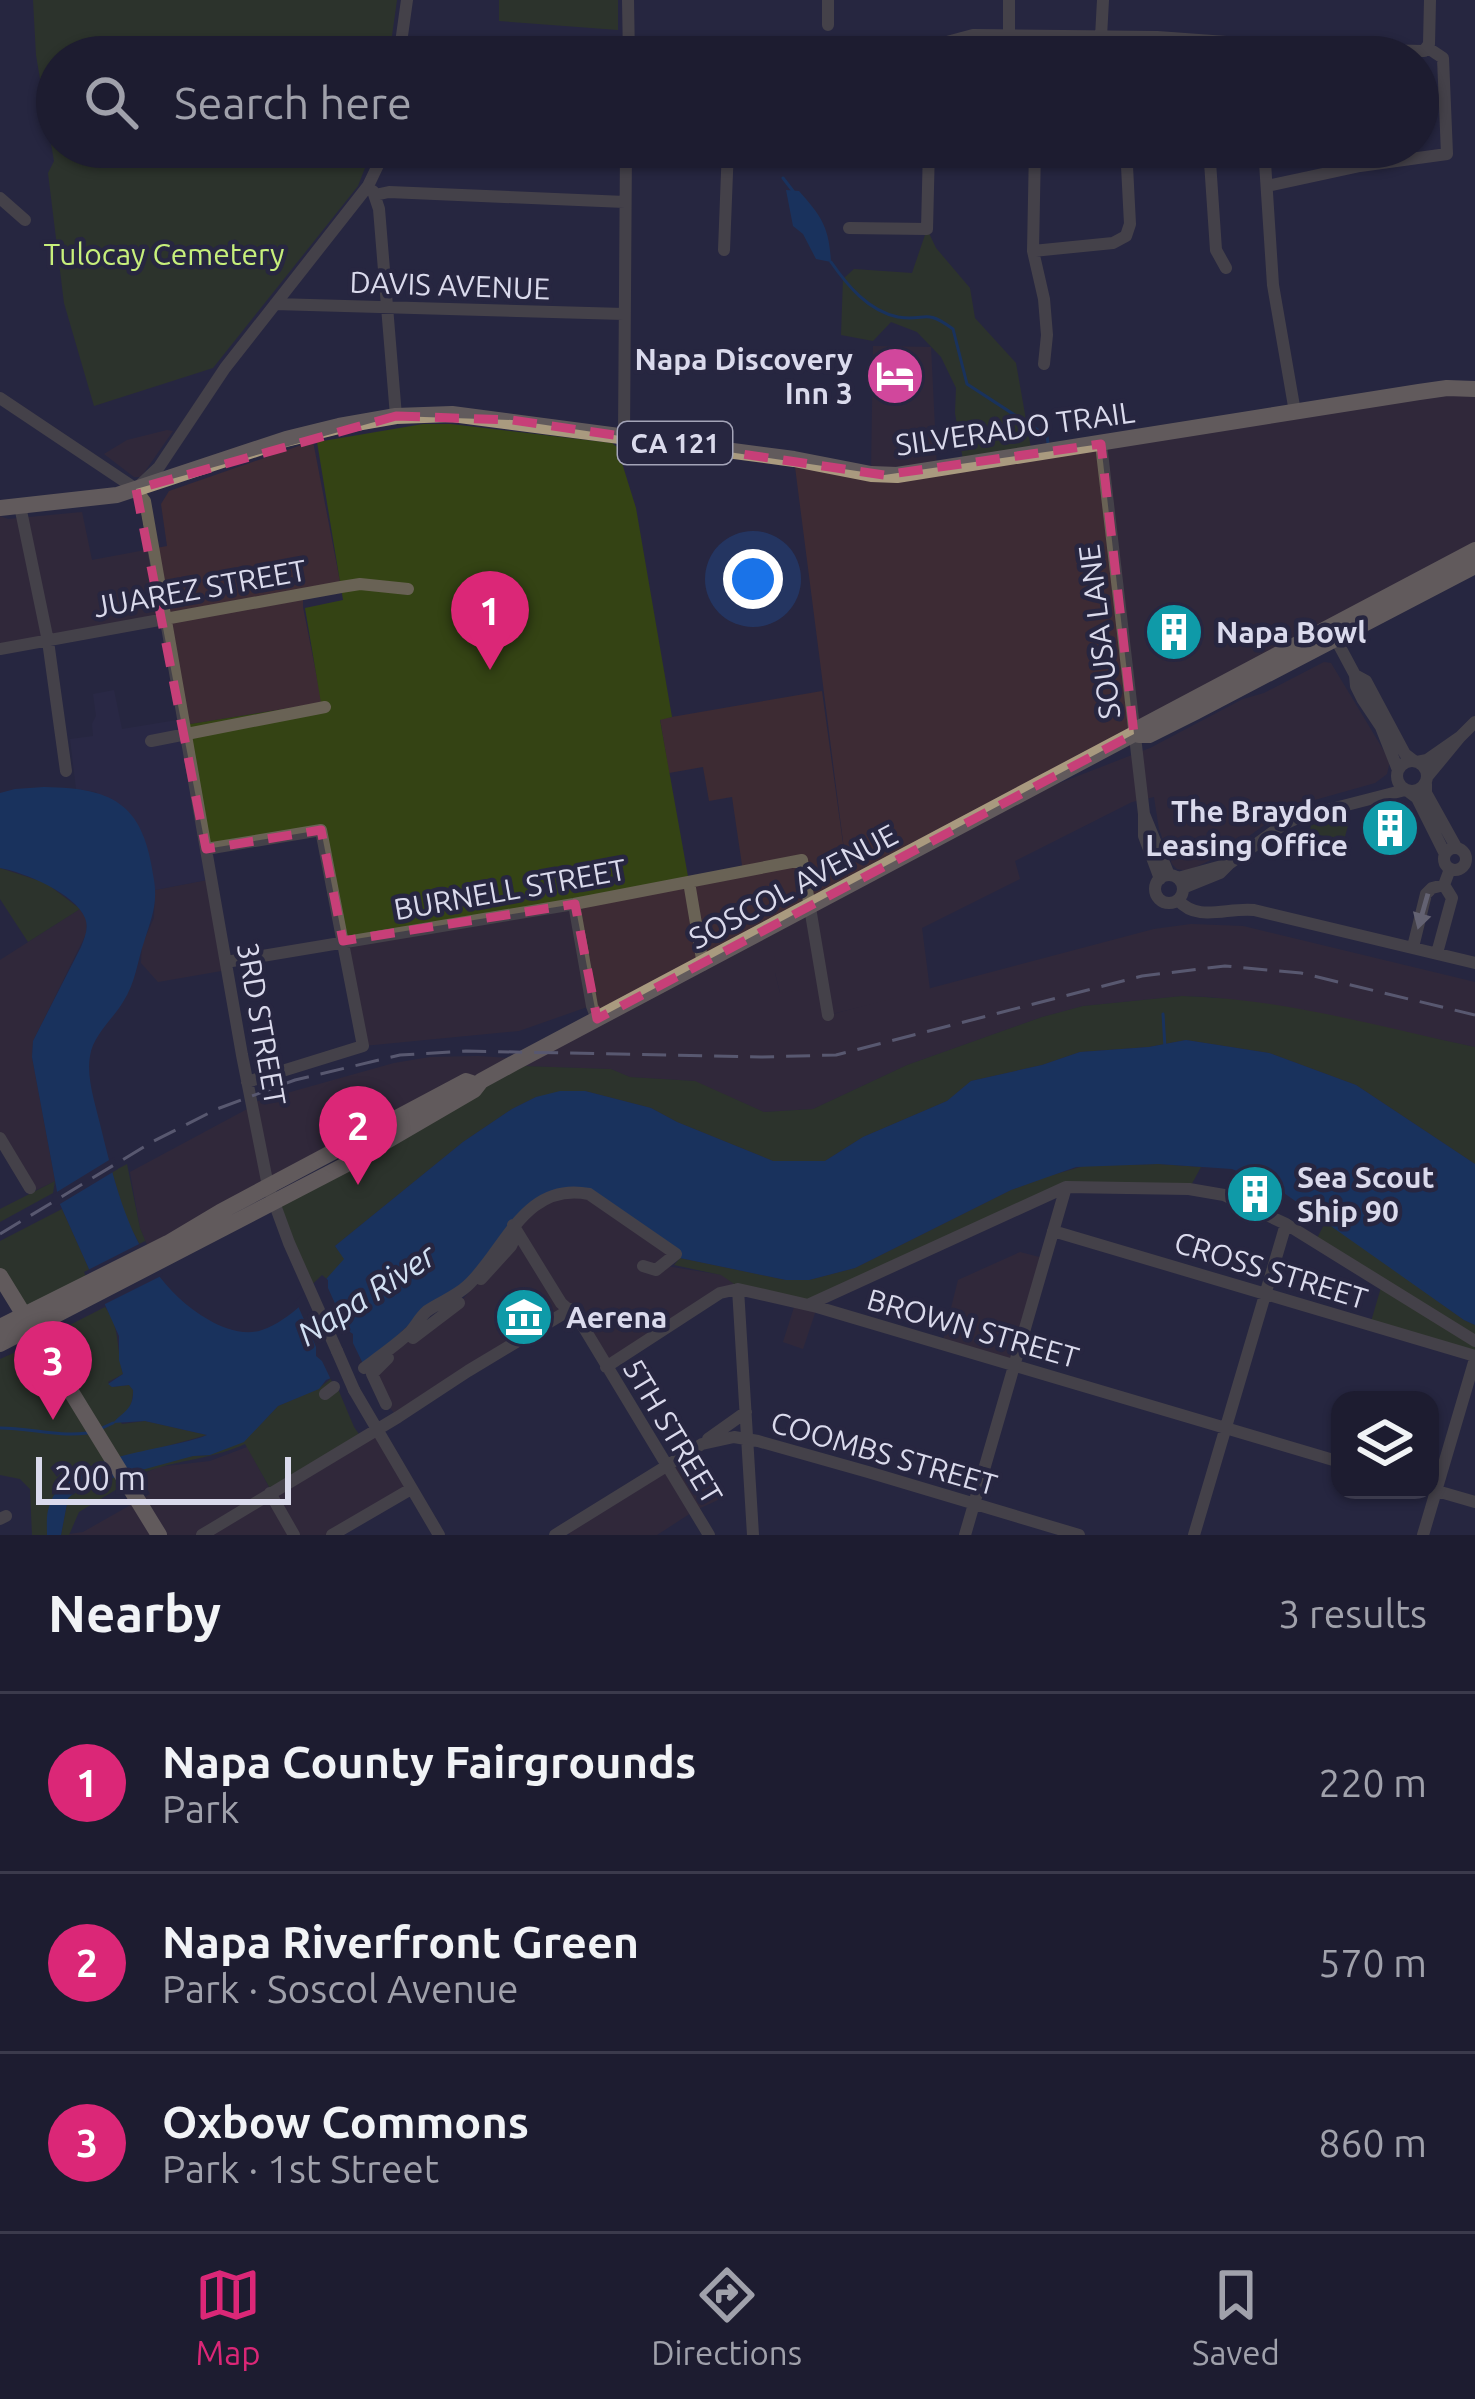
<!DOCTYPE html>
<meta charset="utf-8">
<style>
:root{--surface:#1d1c30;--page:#252538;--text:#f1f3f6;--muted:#a0a1ab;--line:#3b3a4c;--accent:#db2777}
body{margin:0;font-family:Ubuntu,sans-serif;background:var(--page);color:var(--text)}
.controls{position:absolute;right:36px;bottom:36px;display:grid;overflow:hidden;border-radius:24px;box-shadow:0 3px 9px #0004}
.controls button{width:108px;height:108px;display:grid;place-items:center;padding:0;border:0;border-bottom:3px solid var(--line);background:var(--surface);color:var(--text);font:60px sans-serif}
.scale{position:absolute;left:36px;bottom:30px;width:255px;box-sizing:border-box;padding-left:12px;border:6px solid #dadaec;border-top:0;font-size:33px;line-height:42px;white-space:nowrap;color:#dadaec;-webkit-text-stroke:9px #272640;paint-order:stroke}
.you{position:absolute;left:753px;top:579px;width:42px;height:42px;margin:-30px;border:9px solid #fff;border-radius:50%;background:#1a73e8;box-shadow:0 0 0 18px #1a73e833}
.badge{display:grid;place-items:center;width:78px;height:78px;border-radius:50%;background:var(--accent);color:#fff;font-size:39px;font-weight:700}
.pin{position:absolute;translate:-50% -99px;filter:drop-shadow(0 3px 6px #0008)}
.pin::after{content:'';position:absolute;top:63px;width:42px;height:36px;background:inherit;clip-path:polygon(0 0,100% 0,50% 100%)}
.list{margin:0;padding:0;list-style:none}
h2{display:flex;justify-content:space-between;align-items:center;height:156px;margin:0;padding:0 48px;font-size:51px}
h2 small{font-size:39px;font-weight:400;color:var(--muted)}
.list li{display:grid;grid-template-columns:78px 1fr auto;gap:36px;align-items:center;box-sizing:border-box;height:180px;padding:0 48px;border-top:3px solid var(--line)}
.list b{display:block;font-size:45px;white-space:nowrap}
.list p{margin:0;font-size:39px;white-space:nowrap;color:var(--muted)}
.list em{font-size:39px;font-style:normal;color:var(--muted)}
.icon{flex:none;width:66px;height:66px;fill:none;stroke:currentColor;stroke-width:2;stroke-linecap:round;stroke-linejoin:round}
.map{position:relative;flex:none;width:1475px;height:1535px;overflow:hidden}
.search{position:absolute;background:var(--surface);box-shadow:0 3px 9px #0004;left:36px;right:36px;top:36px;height:132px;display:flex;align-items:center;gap:30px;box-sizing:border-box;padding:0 42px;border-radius:66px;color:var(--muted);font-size:45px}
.sheet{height:696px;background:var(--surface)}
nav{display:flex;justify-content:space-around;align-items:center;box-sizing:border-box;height:168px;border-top:3px solid var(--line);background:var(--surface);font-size:33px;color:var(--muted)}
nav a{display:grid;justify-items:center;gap:6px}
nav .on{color:var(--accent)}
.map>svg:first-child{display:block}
.commercial{fill:#3d2b34}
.industrial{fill:#3d2b33}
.built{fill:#2d2b4c}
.green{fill:#344314}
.water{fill:#0b4181}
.pier{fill:#272640}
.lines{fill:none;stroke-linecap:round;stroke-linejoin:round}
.stream{stroke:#0b4181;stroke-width:3}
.minor{stroke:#696255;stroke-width:12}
.major{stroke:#a99a7f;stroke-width:16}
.rail{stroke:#9696ab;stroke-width:3;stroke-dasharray:24 12;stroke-linecap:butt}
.minor-bridge{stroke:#696255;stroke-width:12}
.oneway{fill:#adaab0}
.marked{fill:none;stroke:#c73f78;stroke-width:9;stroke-dasharray:24 15;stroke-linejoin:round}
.labels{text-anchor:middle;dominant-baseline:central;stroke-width:9;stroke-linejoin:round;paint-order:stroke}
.shield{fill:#272640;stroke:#a4a4b8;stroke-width:3}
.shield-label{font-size:27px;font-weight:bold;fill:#dadaec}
.park-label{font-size:30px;fill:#c7ef7b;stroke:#272640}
.street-label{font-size:30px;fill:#dadaec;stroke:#272640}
.poi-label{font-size:30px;font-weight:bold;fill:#dadaec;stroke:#272640;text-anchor:start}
.water-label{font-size:33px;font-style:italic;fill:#d2e0f3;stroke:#272640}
</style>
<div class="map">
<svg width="1475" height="1535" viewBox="0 0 1475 1535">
<rect width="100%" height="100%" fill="#272640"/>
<path class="commercial" d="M873 346 931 347 937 469 1475 389V550L848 880 794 459 871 473Z
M167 430 173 431 141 477H134L104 454 127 440Z
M313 441 341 587 303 594V607L322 703 184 725 166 619 0 649V516L8 519 82 512 92 560 167 546 161 504 169 491Z
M1324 662 1331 663 1390 761 1387 774 1375 783 1311 801 1279 814 1226 853 1187 871 1177 869 1172 864 1159 829 1154 797 1132 802 1015 861 1020 879 922 928 930 990 828 1015 780 993 766 937 1047 788 1150 748 1243 699 1264 693Z
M802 860 808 900 597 1013 575 904Z
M212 879 227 970 158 982 141 963 142 945 154 918 155 890Z
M478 1056 510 1058 150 1252 140 1228 130 1172 251 1107V1103L394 1063 430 1057Z
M581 1192 676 1254 666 1266 722 1275 737 1286 610 1364 571 1310 398 1417 386 1404 372 1374 391 1354 461 1301 496 1263 516 1227 543 1200Z
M1020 1252 1047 1259 1015 1366 942 1344 958 1280Z
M796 1301 817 1307 803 1349 783 1342Z
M376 1429 411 1489 332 1535H63L83 1532 150 1494 140 1476 158 1467 210 1461 247 1447 271 1491Z
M689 1451 720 1499 694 1511 657 1535H570L566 1529Z"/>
<path class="industrial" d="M822 691 848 880 808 900 802 861 743 872 732 797 709 801 703 767 669 773 660 719Z
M574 904 593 1005 519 1031 363 1046 343 941Z
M80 909 87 921 86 934 33 1041 32 1057 55 1181 32 1192 0 1138V960Z
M1191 924 1243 926 1475 982V1047L1292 1008 1211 997 1182 996 1083 1006 1042 1017 907 1065 813 1109 764 1112 694 1081 630 1077 611 1069 524 1066 766 937 780 970 775 973 780 993 823 986 829 1015 1154 929Z"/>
<path class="built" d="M114 690 122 729 183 719 212 879 155 890 147 849 96 792 76 789 70 739 93 736 92 724 96 716 93 694Z"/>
<path class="green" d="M33 0H397L389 57H57V147H373L358 186 213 368 94 406 64 303 48 173 54 161 36 55Z
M499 0H618V30L499 21Z
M927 229 936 248 970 288 975 318 1016 363 1032 454 964 466 955 413 956 388 941 357 917 332 891 322 873 341 841 335 843 279 854 269 912 273Z
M423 424H451L612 443 617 447 636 508 672 717 660 720 689 882 343 941 321 830 206 849 184 725 321 703 305 608 343 600 317 442Z
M1348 817 1349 822 1344 840 1310 833 1311 825Z
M0 868 46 883 80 909 28 942 0 899Z
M1182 996C1281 998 1379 1027 1475 1047V1164L1356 1085 1269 1053 1186 1040 1149 1047 1080 1052 1042 1065 971 1081 947 1101 863 1137 825 1161H773L677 1122 651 1108 585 1091 536 1097 512 1109 463 1142 335 1246 345 1259 312 1294 273 1203 524 1066 611 1069 630 1077 695 1081 764 1112 813 1109 907 1065 1042 1017 1083 1006Z
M127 1164 140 1228 150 1252 145 1254 126 1219 112 1172Z
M1158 1164 1201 1167 1189 1189 1066 1187 809 1305 737 1286 721 1275 674 1265 680 1258 786 1280H809L855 1268 1011 1190 1049 1176 1084 1166Z
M55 1181 53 1193 0 1222V1209Z
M62 1209 94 1280 24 1315 0 1276V1241Z
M1326 1221 1464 1320 1475 1325V1356L1370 1325 1382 1284 1315 1242Z
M105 1307C121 1328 116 1350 123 1374L108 1382 112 1387 129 1385 133 1390C133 1404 129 1411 118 1418L122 1424 145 1421 207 1435 90 1467 48 1510 47 1535H32L30 1489 20 1479 0 1475V1359L25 1348 32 1353 50 1384 77 1376 55 1339 56 1332Z
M333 1377 354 1427 361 1437 272 1492 245 1444C209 1461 170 1459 135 1477L131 1471 193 1456 210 1455 259 1426 278 1406 318 1389Z
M122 1475 127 1483 79 1512 69 1535H61L68 1498 83 1486Z"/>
<path class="water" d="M786 190 799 191C822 217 829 227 831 262L816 259 803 234 793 226Z
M44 787C117 788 144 806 154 880 158 905 151 919 144 942 137 962 136 982 123 1002 113 1019 93 1035 90 1056 86 1078 96 1106 101 1128 119 1202 139 1280 209 1320 224 1329 245 1336 262 1330 296 1318 320 1285 344 1259L335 1246 463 1142 512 1109 536 1097 560 1091H585L651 1108 677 1122 773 1161H825L863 1137 947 1101 971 1081 1042 1065 1080 1052 1149 1047 1186 1040 1269 1053 1356 1085 1475 1164V1325L1464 1320 1274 1186 1232 1169 1158 1164 1076 1167 1011 1190 855 1268 809 1280H786L680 1258 599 1196 545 1197 469 1278 418 1316 368 1363 326 1380 319 1389 278 1406 244 1442 210 1455 193 1456 83 1486 68 1498 61 1535H47C47 1526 46 1515 49 1507 65 1452 164 1453 207 1435L145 1421 113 1423C124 1411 134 1409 133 1390L129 1385 112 1387 108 1384 123 1374 119 1360V1336L59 1202 32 1057 33 1041 81 947C85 937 89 928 85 918 76 894 24 872 0 868V793L15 789Z"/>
<path class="pier" d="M114 1157 118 1169 55 1207 52 1195Z
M145 1241 163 1275 99 1307 84 1272Z
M322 1275 328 1280V1288L347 1330 353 1334V1343L366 1370 333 1384 322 1361 316 1356V1347L298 1306 293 1303Z"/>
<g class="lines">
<path class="stream" d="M783 178 793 191
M831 262C847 285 868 311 898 317 927 322 923 307 953 329L967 384 1047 436 1048 443
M1163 1014 1165 1048
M0 1428C30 1428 58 1437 87 1433
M102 1428 113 1423"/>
<path class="minor" d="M628 0 629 57
M828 25V0
M1009 35V0
M1032 36V57
M1101 37 1103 0
M1260 55 1268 48 1424 51 1429 44 1430 0
M399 57 407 0
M932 57V46L973 35 1157 37 1240 43 1261 52
M736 147 766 158
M1035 147 1033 251 1044 299 1047 335 1044 364
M1209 147 1216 250 1226 268
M1264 147 1273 285 1295 412
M1359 147 1360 166
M1267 186 1360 166 1447 154 1443 58 1428 48
M373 191 379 209 396 416
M375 195 389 192 625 202
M0 198 25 220
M849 228 927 229 929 147
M724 250 728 147
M1033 251 1113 243 1126 236 1130 224 1126 147
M275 304 624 314
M0 398 136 489 145 501 242 1055 268 1186 289 1243 337 1351
M624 436 626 147
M1101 444 1144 814
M141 484 159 467 225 368 368 186 379 163 383 147
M20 506 48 641 66 771
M1332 632 1355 675 1356 686 1363 700 1381 727 1398 770
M0 649 341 587 360 584 408 589
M1355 675 1366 681 1405 754 1414 761
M1460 737 1475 722
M151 741 325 707
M1397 776a15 15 0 1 1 30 0a15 15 0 1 1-30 0Z
M1417 762 1427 760 1460 737 1427 777
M1426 784V793L1456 847
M1409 792 1417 798 1445 854
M1444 859a11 11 0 1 1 22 0a11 11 0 1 1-22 0Z
M206 849 321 830 363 1046 247 1082
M1229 864 1284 824 1300 817 1405 790
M1155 889a14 14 0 1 1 28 0a14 14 0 1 1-28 0Z
M1178 878 1229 864 1220 873 1183 888
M1160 879 1144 836V814L1169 875
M689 882 703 965
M1178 900C1198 923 1227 907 1254 910L1475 963
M574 904 592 1006 597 1019
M1413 947 1426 894 1432 888 1444 885
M1437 953 1452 898 1444 885 1450 869
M226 962 574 904 802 860 828 1015
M0 1138 30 1188
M513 1225 561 1303 578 1318 709 1535
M1053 1231 1475 1356
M481 1279 511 1246 517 1233
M738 1289 753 1535
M810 1304 1066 1187 1189 1189 1224 1195 1286 1224 1475 1341
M413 1338 459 1303
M606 1367 720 1293 738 1289 817 1307 1340 1462
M364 1368C379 1357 395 1346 409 1333 416 1326 419 1318 427 1311 440 1302 455 1297 467 1286 505 1252 523 1181 589 1194L676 1254 656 1270 643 1266
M354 1390 439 1535
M325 1394 334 1387
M386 1404 372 1374 388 1358
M708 1439 746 1412
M1430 1489 1475 1502
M270 1493 294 1535
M0 1519 6 1516
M202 1535 398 1417 468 1371 571 1309
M332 1535 411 1489
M555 1535 702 1444 734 1437 758 1441 868 1472 1079 1535
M965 1535 1066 1187
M1194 1535 1286 1224
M1423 1535 1475 1359"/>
<path class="major" d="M0 508 117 495 286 439 339 426 396 416 452 414 794 459 871 474 897 475 1419 392 1447 388 1475 389
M1139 735H1149L1195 712 1475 566
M0 1276 159 1535
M0 1327 168 1243 220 1212 466 1081 472 1083
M0 1344 347 1164 474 1090 481 1081 514 1063 1134 734 1139 728 1475 550"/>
<path class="rail" d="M0 1234 152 1142 217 1109 295 1080 400 1055 466 1051 761 1057 836 1055 1142 976 1225 966 1301 973 1475 1015"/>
<path class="minor-bridge" d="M337 1351 354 1390"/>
</g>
<defs><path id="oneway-solid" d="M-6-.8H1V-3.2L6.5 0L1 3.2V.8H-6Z" transform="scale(3)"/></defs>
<use class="oneway" href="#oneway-solid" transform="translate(1423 911) rotate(106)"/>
<path d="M0 0H1475V1535H0ZM396 416 512 420 884 475 1101 444 1134 734 597 1019 575 904 343 941 321 830 206 849 136 489Z" fill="#272640" fill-opacity=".55" fill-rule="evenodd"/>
<path class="marked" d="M396 416 512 420 884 475 1101 444 1134 734 597 1019 575 904 343 941 321 830 206 849 136 489Z"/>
<defs>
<symbol id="hotel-disc" viewBox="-11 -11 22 22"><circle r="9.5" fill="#d1479c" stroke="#272640"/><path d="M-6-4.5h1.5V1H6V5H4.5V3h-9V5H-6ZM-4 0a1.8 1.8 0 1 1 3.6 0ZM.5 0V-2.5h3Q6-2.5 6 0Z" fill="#fff"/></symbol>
<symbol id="building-disc" viewBox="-11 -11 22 22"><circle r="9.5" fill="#0f9aa8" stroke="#272640"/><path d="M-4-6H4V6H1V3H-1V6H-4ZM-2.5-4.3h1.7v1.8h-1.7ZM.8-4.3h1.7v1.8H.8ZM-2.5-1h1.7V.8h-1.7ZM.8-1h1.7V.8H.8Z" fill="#fff"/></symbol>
<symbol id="museum-disc" viewBox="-11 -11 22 22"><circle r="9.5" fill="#0f9aa8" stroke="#272640"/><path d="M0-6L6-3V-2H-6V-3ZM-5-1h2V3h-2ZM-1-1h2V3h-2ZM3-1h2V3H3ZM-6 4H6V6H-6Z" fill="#fff"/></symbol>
</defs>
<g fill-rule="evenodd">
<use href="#hotel-disc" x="862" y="343" width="66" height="66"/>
<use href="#building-disc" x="1141" y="599" width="66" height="66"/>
<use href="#building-disc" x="1357" y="795" width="66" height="66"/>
<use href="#building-disc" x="1222" y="1161" width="66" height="66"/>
<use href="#museum-disc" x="491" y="1284" width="66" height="66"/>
</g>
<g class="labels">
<rect class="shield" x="618" y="422" width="114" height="42" rx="9"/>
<g class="shield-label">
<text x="675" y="443">CA 121</text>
</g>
<g class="park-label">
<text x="164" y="254">Tulocay Cemetery</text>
</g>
<g class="street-label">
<text transform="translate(450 285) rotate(2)">DAVIS AVENUE</text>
<text transform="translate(1015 428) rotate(-8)">SILVERADO TRAIL</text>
<text transform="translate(200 588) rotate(-10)">JUAREZ STREET</text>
<text transform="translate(1099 632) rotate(-97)">SOUSA LANE</text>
<text transform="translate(793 886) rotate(-28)">SOSCOL AVENUE</text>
<text transform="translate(510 889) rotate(-10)">BURNELL STREET</text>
<text transform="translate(262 1024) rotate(80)">3RD STREET</text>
<text transform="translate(1271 1270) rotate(17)">CROSS STREET</text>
<text transform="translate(973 1328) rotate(16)">BROWN STREET</text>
<text transform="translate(673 1431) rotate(59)">5TH STREET</text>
<text transform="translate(884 1453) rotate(16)">COOMBS STREET</text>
</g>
<g class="poi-label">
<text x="853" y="359" text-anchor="end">Napa Discovery<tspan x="853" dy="34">Inn 3</tspan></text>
<text x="1216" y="632">Napa Bowl</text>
<text x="1348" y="811" text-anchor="end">The Braydon<tspan x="1348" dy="34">Leasing Office</tspan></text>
<text x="1297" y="1177">Sea Scout<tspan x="1297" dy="34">Ship 90</tspan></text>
<text x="566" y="1317">Aerena</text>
</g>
<g class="water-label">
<text transform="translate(366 1294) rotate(-33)">Napa River</text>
</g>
</g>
</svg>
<div class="controls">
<button><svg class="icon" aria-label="layers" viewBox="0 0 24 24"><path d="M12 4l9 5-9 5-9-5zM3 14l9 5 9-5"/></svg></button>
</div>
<div class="scale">200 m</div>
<div class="you"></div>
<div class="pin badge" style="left:490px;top:670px">1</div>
<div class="pin badge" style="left:358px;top:1185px">2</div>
<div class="pin badge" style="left:53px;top:1420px">3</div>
<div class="search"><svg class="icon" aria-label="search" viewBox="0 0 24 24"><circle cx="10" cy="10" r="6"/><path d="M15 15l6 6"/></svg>Search here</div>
</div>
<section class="sheet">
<h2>Nearby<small>3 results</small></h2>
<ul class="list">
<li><span class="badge">1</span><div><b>Napa County Fairgrounds</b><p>Park</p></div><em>220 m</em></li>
<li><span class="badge">2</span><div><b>Napa Riverfront Green</b><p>Park · Soscol Avenue</p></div><em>570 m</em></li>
<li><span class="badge">3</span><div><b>Oxbow Commons</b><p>Park · 1st Street</p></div><em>860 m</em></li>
</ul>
</section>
<nav>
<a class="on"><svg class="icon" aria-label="map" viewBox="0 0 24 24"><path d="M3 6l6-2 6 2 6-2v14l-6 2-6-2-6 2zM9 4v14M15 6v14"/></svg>Map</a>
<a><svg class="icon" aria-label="directions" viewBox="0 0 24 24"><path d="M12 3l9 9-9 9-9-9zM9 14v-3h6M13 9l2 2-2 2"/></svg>Directions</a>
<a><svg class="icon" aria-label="saved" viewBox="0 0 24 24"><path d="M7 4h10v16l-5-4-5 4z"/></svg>Saved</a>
</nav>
